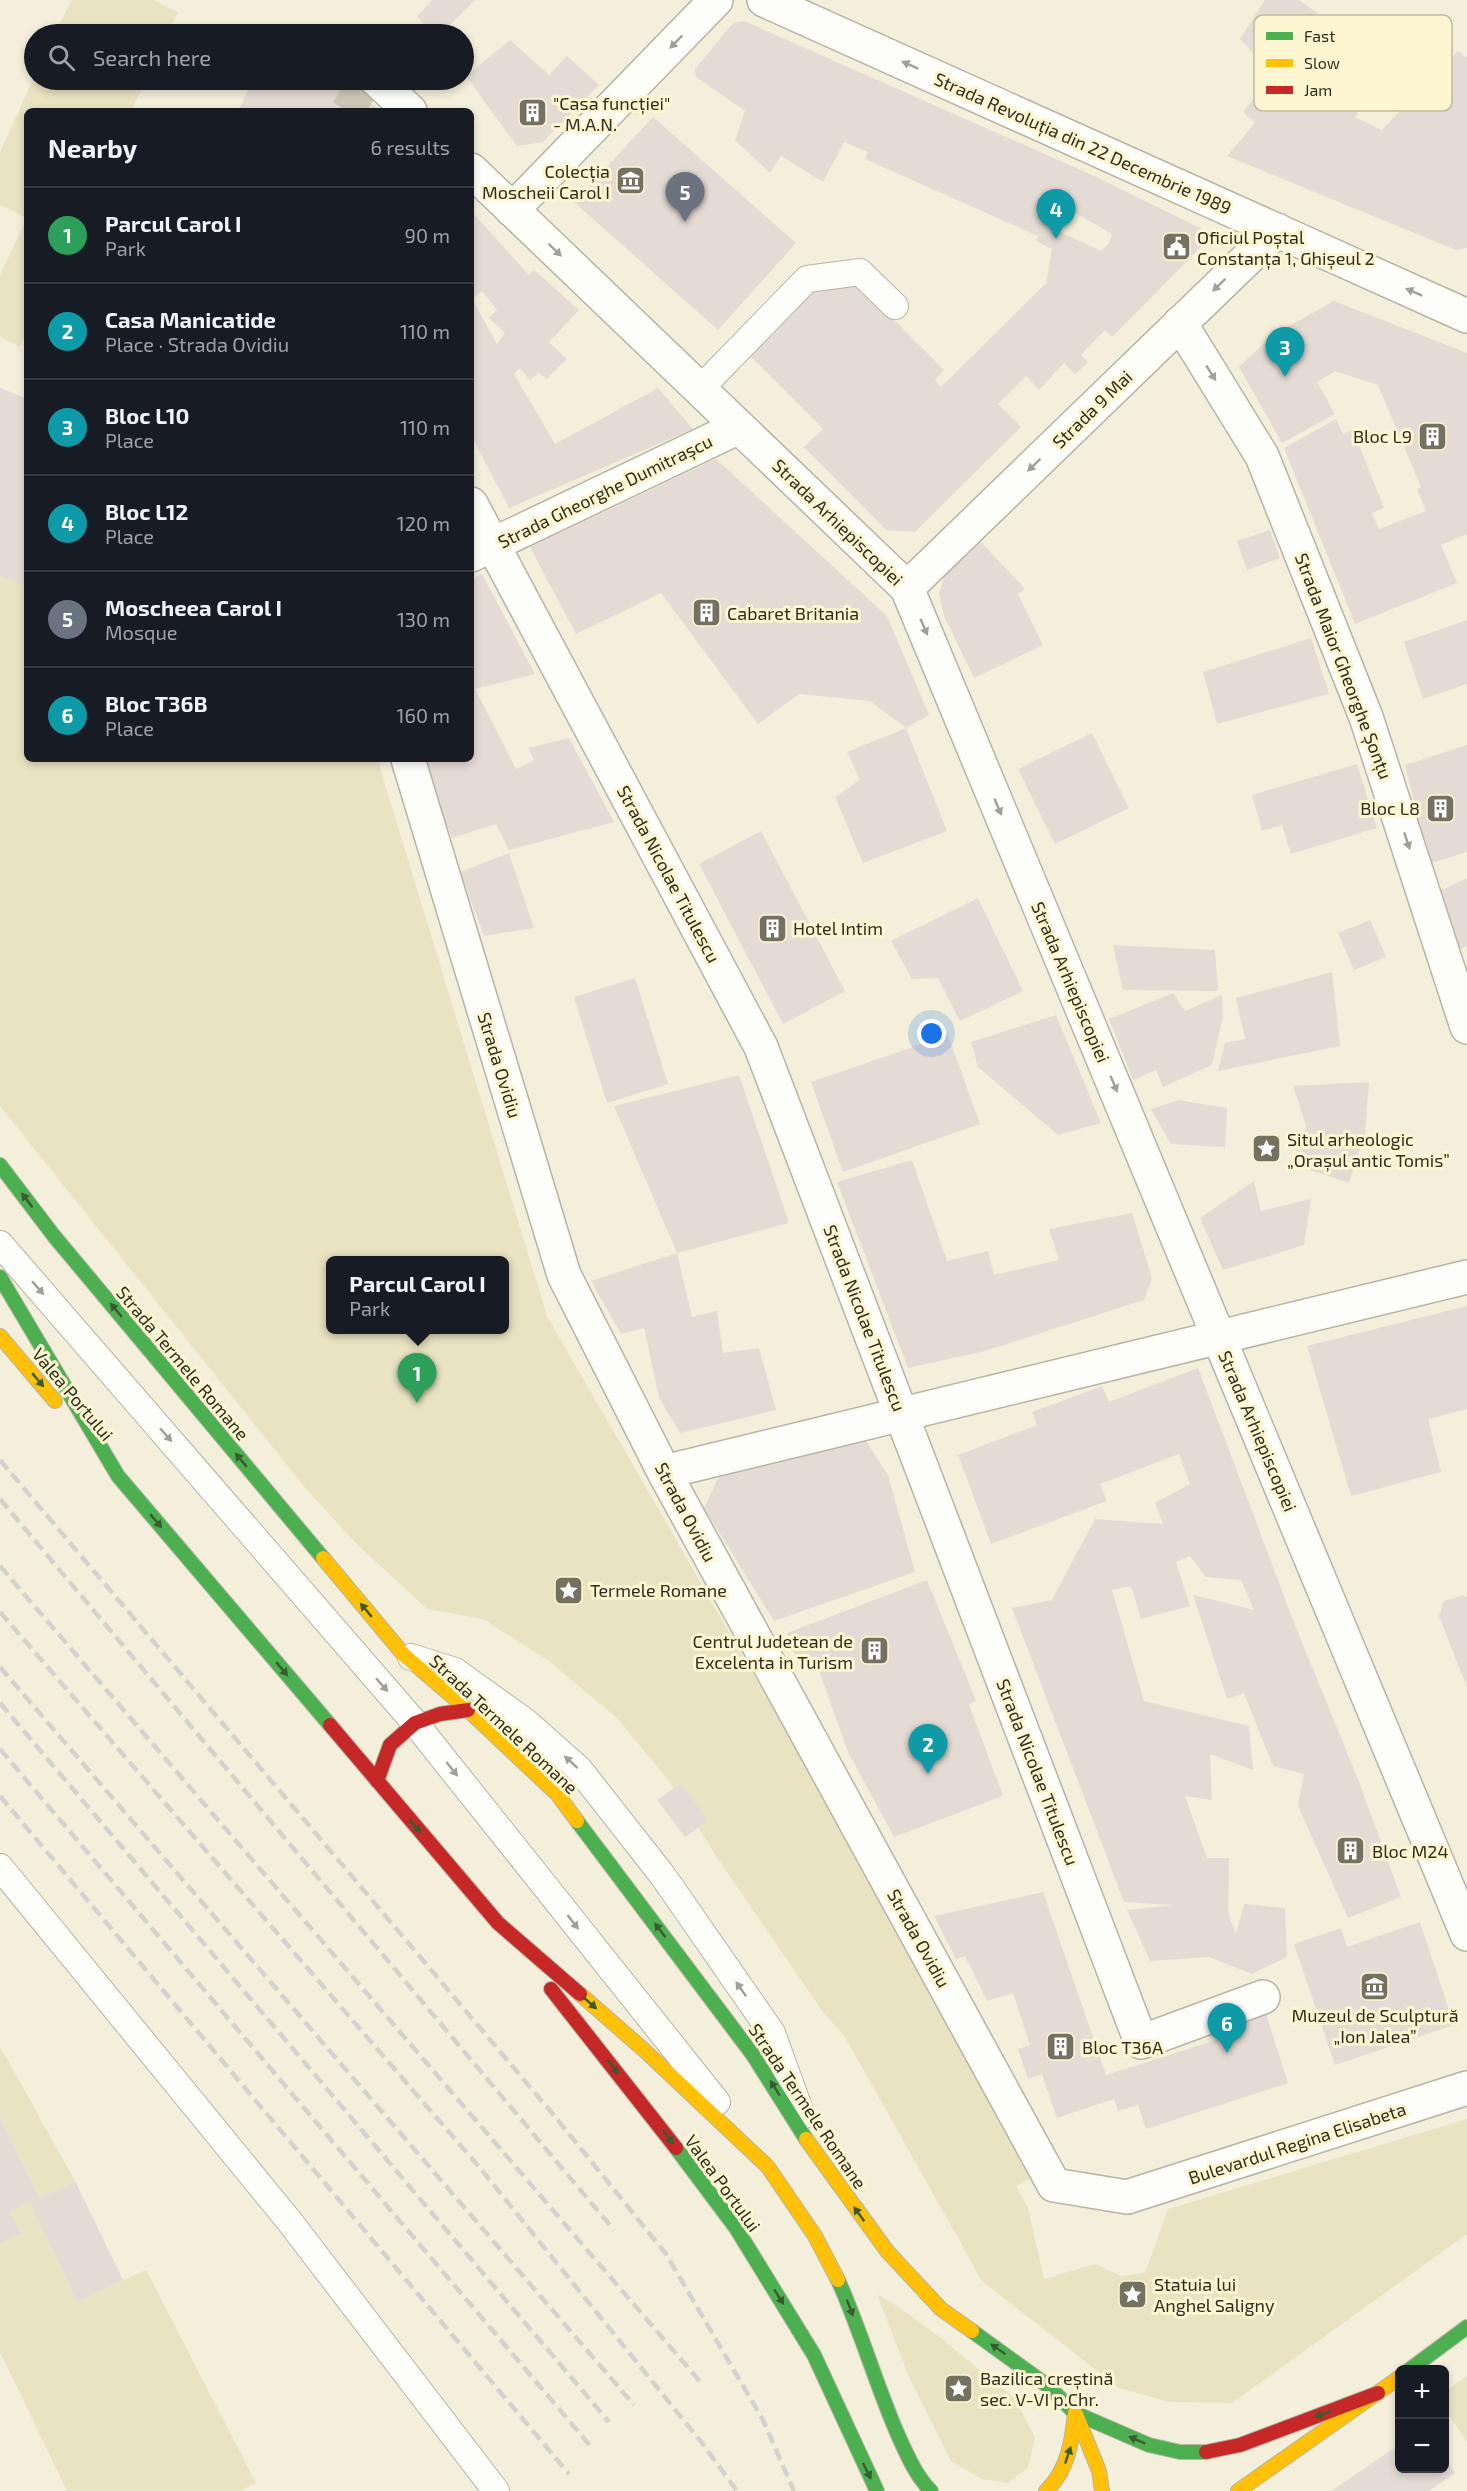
<!DOCTYPE html>
<meta charset="utf-8">
<style>
:root{--surface:#171b24;--page:#242831;--text:#f1f3f6;--muted:#9ea1a6;--line:#363941;--accent:#0f766e}
body{margin:0;font-family:"Exo 2",sans-serif;background:var(--page);color:var(--text)}
.controls{position:absolute;right:18px;bottom:18px;display:grid;overflow:hidden;border-radius:9px;box-shadow:0 3px 9px #0003}
.controls button{width:54px;height:54px;display:grid;place-items:center;padding:0;border:0;border-bottom:2px solid var(--line);background:var(--surface);color:var(--text);font:30px sans-serif}
.you{position:absolute;left:932px;top:1034px;width:21px;height:21px;margin:-15px;border:4px solid #fff;border-radius:50%;background:#1a73e8;box-shadow:0 0 0 9px #1a73e833}
.badge{display:grid;place-items:center;width:39px;height:39px;border-radius:50%;background:var(--accent);color:#fff;font-size:20px;font-weight:700}
.pin{position:absolute;translate:-50% -50px;filter:drop-shadow(0 2px 3px #0008)}
.pin::after{content:'';position:absolute;top:32px;width:21px;height:18px;background:inherit;clip-path:polygon(0 0,100% 0,50% 100%)}
.popup{position:absolute;left:326px;top:1256px;width:183px;height:78px;box-sizing:border-box;display:grid;place-content:center;border-radius:9px;background:var(--surface);filter:drop-shadow(0 2px 4px #0005);font-size:20px;white-space:nowrap;color:var(--muted)}
.popup b{font-size:22px;color:var(--text)}
.popup::after{content:'';position:absolute;left:50%;top:100%;margin-left:-12px;border:12px solid transparent;border-top-color:var(--surface)}
.list{margin:0;padding:0;list-style:none}
h2{display:flex;justify-content:space-between;align-items:center;height:78px;margin:0;padding:0 24px;font-size:26px}
h2 small{font-size:20px;font-weight:400;color:var(--muted)}
.list li{display:grid;grid-template-columns:39px 1fr auto;gap:18px;align-items:center;box-sizing:border-box;height:96px;padding:0 24px;border-top:2px solid var(--line)}
.list b{display:block;font-size:22px;white-space:nowrap}
.list p{margin:0;font-size:20px;white-space:nowrap;color:var(--muted)}
.list em{font-size:20px;font-style:normal;color:var(--muted)}
.icon{flex:none;width:33px;height:33px;fill:none;stroke:currentColor;stroke-width:2;stroke-linecap:round;stroke-linejoin:round}
.map{position:relative;flex:none;width:1467px;height:2491px;overflow:hidden}
.search{position:absolute;background:var(--surface);box-shadow:0 3px 9px #0003;left:24px;top:24px;width:450px;height:66px;display:flex;align-items:center;gap:15px;box-sizing:border-box;padding:0 21px;border-radius:33px;color:var(--muted);font-size:22px}
.panel{position:absolute;background:var(--surface);box-shadow:0 3px 9px #0003;left:24px;top:108px;width:450px;height:654px;border-radius:9px}
.map>svg:first-child{display:block}
.green{fill:#e9e3c2;fill-rule:evenodd}
.building{fill:#e4dcd4;fill-rule:evenodd}
.lines{fill:none;stroke-linecap:round;stroke-linejoin:round}
.street-tunnel{stroke:#ccc8b5;stroke-width:33;stroke-dasharray:33 16;stroke-linecap:butt}
.lane-casing{stroke:#b7b4a4;stroke-width:28}
.street-casing{stroke:#b7b4a4;stroke-width:36}
.fast-casing{stroke:#b7b4a4;stroke-width:16}
.slow-casing{stroke:#b7b4a4;stroke-width:16}
.jam-casing{stroke:#b7b4a4;stroke-width:16}
.lane{stroke:#fdfdfa;stroke-width:26}
.street{stroke:#fdfdfa;stroke-width:33}
.fast{stroke:#4caf50;stroke-width:14}
.slow{stroke:#ffc107;stroke-width:14}
.jam{stroke:#c62828;stroke-width:14}
.rail{stroke:#d4d2cd;stroke-width:4.5;stroke-dasharray:12 6;stroke-linecap:butt}
.oneway{fill:#a19f97}
.oneway2{fill:#3a5a30}
.labels{text-anchor:middle;dominant-baseline:central;stroke-width:6;stroke-linejoin:round;paint-order:stroke}
.poi-label{font-size:18px;fill:#302d1f;stroke:#fdf6d1;text-anchor:start}
.street-label{font-size:18px;fill:#302d1f;stroke:#fdf6d1}
.key{fill:#fdf6d1;stroke:#c0ba9c;stroke-width:1.5}
.key-label{font-size:16px;fill:#302d1f}
</style>
<div class="map">
<svg width="1467" height="2491" viewBox="0 0 1467 2491">
<rect width="100%" height="100%" fill="#f3efdb"/>
<path class="green" d="M71 0H153L178 12 167 34H55Z
M34 78 146 80 131 111H27V332L20 347 0 337V275L27 218 0 205V152Z
M0 388 27 399V759H380V768L547 1316 1041 2173 1016 2186 1028 2208 1044 2279 1095 2264 1121 2276 1145 2273 1168 2209 1467 2119V2234L1232 2403 1169 2402 1119 2388 982 2281 845 2037 823 2012 716 1856 670 1782 617 1718 549 1661 483 1619 427 1609 357 1544 307 1490 0 1106ZM330 1260H504V1330H330Z
M0 2046 75 2181 40 2198 0 2117Z
M30 2203 77 2302 146 2270 256 2483 240 2491H67L0 2352V2243L20 2233 10 2212Z
M877 2294 900 2308 941 2338 1015 2399 1035 2437 1028 2468 1008 2483 982 2479 951 2461 909 2377Z
M1467 2376V2442L1445 2409 1444 2392Z"/>
<path class="building" d="M432 0H475L441 34H432L417 16Z
M1265 0H1299L1375 53 1353 86 1369 98 1355 117 1382 130 1458 51 1467 58V248L1456 250 1227 156 1255 123 1243 112 1273 75 1240 39Z
M744 21 1092 175 1202 229 1204 244 1112 337 1105 330 1081 355 1088 362 1075 374 1064 363 1039 390 1026 376 998 404 1021 427 915 532 886 530 804 447 823 429 744 350 811 283 855 280 944 370 935 380 941 387 1046 283 1052 249 1036 241 1038 236 865 159 868 152 844 142 823 182 781 156 770 173 735 140 745 111 696 77 695 69 733 23ZM1070 210 1112 234 1109 243 1101 251 1060 232Z
M510 40 549 75 567 56 599 85 543 142 517 146 466 76Z
M253 80H344L380 111H330L327 109 326 111H238Z
M653 117 796 243 718 330 574 202Z
M471 211 529 275 534 270 579 310 549 342 567 359 547 379 538 373 530 380 520 368 514 374 555 444 658 388 693 429 509 508 471 435V371L474 369 471 365ZM482 291 497 310 489 318 505 333 497 344 472 299Z
M1334 301 1467 353V534L1441 545 1457 583 1355 624 1284 448 1336 419 1343 434 1353 430 1384 508 1372 513 1379 529 1426 511 1417 489 1421 487 1378 385 1335 371 1317 382 1335 414 1282 443 1239 367 1273 335Z
M0 388 27 399V587L0 575Z
M716 459 887 616 929 715 906 728 870 701 799 694 758 724 661 593 576 634 530 547Z
M1270 530 1280 558 1247 570 1237 541Z
M981 542 1025 589 1018 594 1043 645 974 678 944 616 939 593 945 575Z
M482 574 535 674 475 689 516 769 534 760 528 748 569 738 614 822 509 850 496 824 452 838 421 759H471V579Z
M1467 620V684L1423 699 1404 642Z
M1311 638 1329 694 1217 724 1203 672Z
M906 728 947 831 863 863 835 797 860 780 847 752Z
M1092 733 1129 808 1055 844 1018 769Z
M1467 745V852L1429 864 1405 765Z
M1357 764 1377 828 1291 854 1282 825 1262 831 1252 795Z
M761 831 845 991 783 1024 699 864Z
M509 853 534 928 484 936 460 872Z
M1467 878V946L1456 951 1440 891Z
M978 898 1023 991 960 1021 938 978 912 979 891 941Z
M1370 920 1386 957 1354 970 1338 933Z
M1113 945 1215 950 1218 991 1123 990Z
M1332 972 1340 1046 1218 1071 1225 1043 1245 1039 1236 998Z
M635 978 668 1084 607 1103 574 997Z
M1173 993 1185 1011 1222 995 1223 1016 1212 1065 1163 1087 1156 1070 1133 1080 1109 1019Z
M1056 1015 1101 1123 1058 1135 978 1067 971 1042Z
M948 1035 980 1124 843 1172 811 1082Z
M739 1075 789 1223 677 1253 614 1106Z
M1369 1082 1365 1134 1349 1183 1298 1166 1306 1125 1293 1086Z
M1179 1100 1227 1108 1225 1147 1171 1144 1151 1109Z
M912 1160 947 1261 988 1251 994 1275 1059 1260 1049 1229 1132 1213 1152 1278 1144 1300 985 1351 908 1368 837 1182Z
M1254 1181 1261 1211 1311 1199 1304 1245 1223 1270 1200 1218Z
M677 1253 692 1317 717 1311 723 1353 759 1348 776 1410 680 1433 659 1398 644 1328 621 1334 591 1281Z
M1467 1306V1409L1428 1419 1441 1472 1351 1496 1307 1346Z
M1198 1368 1293 1620 1359 1782 1401 1897 1348 1918 1298 1806 1304 1774 1273 1766 1244 1693 1227 1699 1193 1595 1254 1610 1241 1580 1206 1577 1190 1556 1176 1562 1190 1606 1141 1619 1131 1586 1112 1590 1144 1701 1249 1726 1253 1770 1210 1754 1212 1800 1185 1796 1207 1858H1229L1228 1913 1236 1934 1244 1904 1285 1908 1287 1957 1252 1974 1209 1957 1150 1961 1127 1910 1173 1905 1124 1902 1012 1608 1052 1600 1095 1519 1163 1524 1155 1503 1190 1484 1179 1454 1100 1484 1107 1501 991 1544 958 1455 1037 1425 1032 1412 1102 1386 1109 1402Z
M866 1441 888 1475 915 1572 774 1621 704 1508 721 1472Z
M927 1580 976 1701 969 1704 1003 1796 894 1837 848 1752 818 1668 801 1672 787 1633Z
M1463 1595 1467 1597V1687L1439 1616 1444 1601Z
M681 1783 708 1821 685 1837 657 1800Z
M1043 1892 1106 2075 1232 2035 1227 2020 1264 2008 1288 2083 1146 2129 1138 2105 1118 2111 1114 2099 1057 2118 1042 2074 1028 2079 1018 2049 1030 2045 1013 1993 987 2001 965 1956 956 1959 934 1916Z
M1420 1922 1454 2025 1335 2065 1294 1944 1341 1928 1347 1947Z
M0 2117 40 2198 75 2181 123 2280 77 2302 30 2203 10 2212 21 2233 0 2243Z
M1400 2444V2468H1444V2457L1455 2473 1429 2491H1331Z"/>
<g class="lines">
<path class="street-tunnel" d="M347 111 359 92 372 80"/>
<defs>
<path id="lane" d="M700 389 807 279 860 272 895 306
M0 1244 415 1723 717 2102
M411 1657 455 1671 526 1722 579 1769 663 1876 772 2033 802 2116
M0 1867 290 2222 496 2491"/>
<path id="street" d="M764 0 1467 316
M377 80 410 111
M471 170 907 588 1467 1934
M512 210 716 0
M1180 323 1262 456 1366 717 1467 1027
M471 504 761 1047 1141 2042 1263 1997
M471 555 739 427
M907 588 1277 230
M408 759 564 1275 664 1472 1054 2185 1127 2197 1467 2088
M664 1472 1467 1277"/>
<path id="fast" d="M0 1165 54 1236 323 1558
M0 1277 118 1476 330 1725
M577 1821 753 2055 806 2139
M676 2148 736 2228 814 2355 877 2491
M838 2280C861 2331 876 2385 898 2435 907 2455 916 2476 931 2491
M972 2331 1048 2386 1075 2413 1149 2445 1180 2452H1206
M1409 2370 1467 2327"/>
<path id="slow" d="M0 1336 55 1401
M323 1558 404 1655 468 1710 558 1795 577 1821
M580 1994 644 2050 768 2167 815 2236 838 2280
M806 2139 887 2251 941 2309 972 2331
M1076 2414 1099 2471 1102 2491
M1046 2491C1068 2470 1072 2442 1075 2413
M1238 2491 1400 2377"/>
<path id="jam" d="M330 1725 498 1923 580 1994
M377 1781 390 1745 415 1723 440 1714 468 1710
M551 1989 676 2148
M1206 2452 1240 2445 1378 2393"/>
</defs>
<use href="#lane" class="lane-casing"/>
<use href="#street" class="street-casing"/>
<use href="#fast" class="fast-casing"/>
<use href="#slow" class="slow-casing"/>
<use href="#jam" class="jam-casing"/>
<use href="#lane" class="lane"/>
<use href="#street" class="street"/>
<use href="#fast" class="fast"/>
<use href="#slow" class="slow"/>
<use href="#jam" class="jam"/>
<path class="rail" d="M0 1460 552 2113 666 2254 763 2420 794 2491
M0 1499 614 2230
M0 1566 703 2385
M0 1612 480 2168 702 2443 737 2491
M0 1667 634 2405
M0 1703 609 2422
M0 1749 593 2449
M0 1796 569 2474"/>
</g>
<defs><path id="oneway-solid" d="M-6-.8H1V-3.2L6.5 0L1 3.2V.8H-6Z" transform="scale(1.5)"/></defs>
<g class="oneway">
<use href="#oneway-solid" transform="translate(676 42) rotate(134)"/>
<use href="#oneway-solid" transform="translate(910 65) rotate(-156)"/>
<use href="#oneway-solid" transform="translate(555 250) rotate(44)"/>
<use href="#oneway-solid" transform="translate(1219 285) rotate(136)"/>
<use href="#oneway-solid" transform="translate(1414 292) rotate(-156)"/>
<use href="#oneway-solid" transform="translate(1211 373) rotate(58)"/>
<use href="#oneway-solid" transform="translate(1034 465) rotate(136)"/>
<use href="#oneway-solid" transform="translate(924 627) rotate(67)"/>
<use href="#oneway-solid" transform="translate(998 807) rotate(67)"/>
<use href="#oneway-solid" transform="translate(1407 841) rotate(72)"/>
<use href="#oneway-solid" transform="translate(1114 1084) rotate(67)"/>
<use href="#oneway-solid" transform="translate(38 1288) rotate(49)"/>
<use href="#oneway-solid" transform="translate(166 1435) rotate(49)"/>
<use href="#oneway-solid" transform="translate(382 1685) rotate(49)"/>
<use href="#oneway-solid" transform="translate(571 1762) rotate(-138)"/>
<use href="#oneway-solid" transform="translate(452 1769) rotate(52)"/>
<use href="#oneway-solid" transform="translate(573 1922) rotate(52)"/>
<use href="#oneway-solid" transform="translate(741 1989) rotate(-125)"/>
</g>
<g class="oneway2">
<use href="#oneway-solid" transform="translate(27 1200) rotate(-127)"/>
<use href="#oneway-solid" transform="translate(116 1310) rotate(-130)"/>
<use href="#oneway-solid" transform="translate(38 1380) rotate(50)"/>
<use href="#oneway-solid" transform="translate(241 1460) rotate(-130)"/>
<use href="#oneway-solid" transform="translate(156 1521) rotate(50)"/>
<use href="#oneway-solid" transform="translate(366 1610) rotate(-130)"/>
<use href="#oneway-solid" transform="translate(282 1669) rotate(50)"/>
<use href="#oneway-solid" transform="translate(415 1826) rotate(50)"/>
<use href="#oneway-solid" transform="translate(660 1930) rotate(-127)"/>
<use href="#oneway-solid" transform="translate(590 2003) rotate(41)"/>
<use href="#oneway-solid" transform="translate(613 2067) rotate(51)"/>
<use href="#oneway-solid" transform="translate(775 2088) rotate(-122)"/>
<use href="#oneway-solid" transform="translate(668 2137) rotate(53)"/>
<use href="#oneway-solid" transform="translate(859 2214) rotate(-126)"/>
<use href="#oneway-solid" transform="translate(779 2297) rotate(58)"/>
<use href="#oneway-solid" transform="translate(850 2308) rotate(69)"/>
<use href="#oneway-solid" transform="translate(998 2349) rotate(-145)"/>
<use href="#oneway-solid" transform="translate(1323 2414) rotate(159)"/>
<use href="#oneway-solid" transform="translate(1137 2440) rotate(-156)"/>
<use href="#oneway-solid" transform="translate(1068 2455) rotate(-71)"/>
<use href="#oneway-solid" transform="translate(867 2471) rotate(63)"/>
</g>
<defs>
<symbol id="building-square" viewBox="-11 -11 22 22"><rect x="-9" y="-9" width="18" height="18" rx="4" fill="#747161" stroke="#fdf6d1"/><path d="M-4-6H4V6H1V3H-1V6H-4ZM-2.5-4.3h1.7v1.8h-1.7ZM.8-4.3h1.7v1.8H.8ZM-2.5-1h1.7V.8h-1.7ZM.8-1h1.7V.8H.8Z" fill="#fff"/></symbol>
<symbol id="museum-square" viewBox="-11 -11 22 22"><rect x="-9" y="-9" width="18" height="18" rx="4" fill="#747161" stroke="#fdf6d1"/><path d="M0-6L6-3V-2H-6V-3ZM-5-1h2V3h-2ZM-1-1h2V3h-2ZM3-1h2V3H3ZM-6 4H6V6H-6Z" fill="#fff"/></symbol>
<symbol id="civic-square" viewBox="-11 -11 22 22"><rect x="-9" y="-9" width="18" height="18" rx="4" fill="#747161" stroke="#fdf6d1"/><path d="M-.6-6.5H3V-4.5H.6V-3L4-1V1h2V6H-6V1h2V-1L-.6-3ZM-1.2 2.5V6h2.4V2.5Z" fill="#fff"/></symbol>
<symbol id="sight-square" viewBox="-11 -11 22 22"><rect x="-9" y="-9" width="18" height="18" rx="4" fill="#747161" stroke="#fdf6d1"/><path d="M0-6L1.8-2.2L6-1.7L2.9 1.2L3.7 5.4L0 3.3L-3.7 5.4L-2.9 1.2L-6-1.7L-1.8-2.2Z" fill="#fff"/></symbol>
</defs>
<g fill-rule="evenodd">
<use href="#building-square" x="516" y="96" width="33" height="33"/>
<use href="#museum-square" x="614" y="164" width="33" height="33"/>
<use href="#civic-square" x="1160" y="230" width="33" height="33"/>
<use href="#building-square" x="1416" y="420" width="33" height="33"/>
<use href="#building-square" x="690" y="596" width="33" height="33"/>
<use href="#building-square" x="1424" y="792" width="33" height="33"/>
<use href="#building-square" x="756" y="912" width="33" height="33"/>
<use href="#sight-square" x="1250" y="1132" width="33" height="33"/>
<use href="#sight-square" x="552" y="1574" width="33" height="33"/>
<use href="#building-square" x="858" y="1634" width="33" height="33"/>
<use href="#building-square" x="1334" y="1834" width="33" height="33"/>
<use href="#museum-square" x="1358" y="1970" width="33" height="33"/>
<use href="#building-square" x="1044" y="2030" width="33" height="33"/>
<use href="#sight-square" x="1116" y="2278" width="33" height="33"/>
<use href="#sight-square" x="942" y="2372" width="33" height="33"/>
</g>
<g class="labels">
<g class="poi-label">
<text x="553" y="103">"Casa funcției"<tspan x="553" dy="21">- M.A.N.</tspan></text>
<text x="610" y="171" text-anchor="end">Colecția<tspan x="610" dy="21">Moscheii Carol I</tspan></text>
<text x="1197" y="237">Oficiul Poștal<tspan x="1197" dy="21">Constanța 1, Ghișeul 2</tspan></text>
<text x="1412" y="436" text-anchor="end">Bloc L9</text>
<text x="727" y="613">Cabaret Britania</text>
<text x="1420" y="808" text-anchor="end">Bloc L8</text>
<text x="793" y="928">Hotel Intim</text>
<text x="1287" y="1139">Situl arheologic<tspan x="1287" dy="21">„Orașul antic Tomis”</tspan></text>
<text x="590" y="1590">Termele Romane</text>
<text x="853" y="1641" text-anchor="end">Centrul Judetean de<tspan x="853" dy="21">Excelenta in Turism</tspan></text>
<text x="1372" y="1851">Bloc M24</text>
<text x="1375" y="2015" text-anchor="middle">Muzeul de Sculptură<tspan x="1375" dy="21">„Ion Jalea”</tspan></text>
<text x="1082" y="2047">Bloc T36A</text>
<text x="1154" y="2284">Statuia lui<tspan x="1154" dy="21">Anghel Saligny</tspan></text>
<text x="980" y="2378">Bazilica creștină<tspan x="980" dy="21">sec. V-VI p.Chr.</tspan></text>
</g>
<g class="street-label">
<text transform="translate(1083 143) rotate(24)">Strada Revoluția din 22 Decembrie 1989</text>
<text transform="translate(1092 409) rotate(-44)">Strada 9 Mai</text>
<text transform="translate(605 491) rotate(-26)">Strada Gheorghe Dumitrașcu</text>
<text transform="translate(838 522) rotate(44)">Strada Arhiepiscopiei</text>
<text transform="translate(1344 666) rotate(69)">Strada Maior Gheorghe Șonțu</text>
<text transform="translate(669 874) rotate(62)">Strada Nicolae Titulescu</text>
<text transform="translate(1071 982) rotate(67)">Strada Arhiepiscopiei</text>
<text transform="translate(500 1065) rotate(73)">Strada Ovidiu</text>
<text transform="translate(865 1318) rotate(69)">Strada Nicolae Titulescu</text>
<text transform="translate(183 1363) rotate(50)">Strada Termele Romane</text>
<text transform="translate(73 1394) rotate(50)">Valea Portului</text>
<text transform="translate(1258 1431) rotate(67)">Strada Arhiepiscopiei</text>
<text transform="translate(686 1512) rotate(62)">Strada Ovidiu</text>
<text transform="translate(504 1724) rotate(43)">Strada Termele Romane</text>
<text transform="translate(1038 1772) rotate(69)">Strada Nicolae Titulescu</text>
<text transform="translate(919 1938) rotate(61)">Strada Ovidiu</text>
<text transform="translate(808 2106) rotate(56)">Strada Termele Romane</text>
<text transform="translate(1297 2143) rotate(-18)">Bulevardul Regina Elisabeta</text>
<text transform="translate(723 2183) rotate(54)">Valea Portului</text>
</g>
</g>
<rect x="1254" y="15" width="198" height="96" rx="9" class="key"/>
<rect x="1266" y="32" width="27" height="8" fill="#4caf50"/>
<rect x="1266" y="59" width="27" height="8" fill="#ffc107"/>
<rect x="1266" y="86" width="27" height="8" fill="#c62828"/>
<g class="key-label">
<text x="1304" y="42">Fast</text>
<text x="1304" y="69">Slow</text>
<text x="1304" y="96">Jam</text>
</g>
</svg>
<div class="controls">
<button>+</button>
<button>−</button>
</div>
<div class="you"></div>
<div class="pin badge" style="left:417px;top:1403px;background:#2e9e5b">1</div>
<div class="popup"><b>Parcul Carol I</b>Park</div>
<div class="pin badge" style="left:928px;top:1774px;background:#0f9aa8">2</div>
<div class="pin badge" style="left:1285px;top:377px;background:#0f9aa8">3</div>
<div class="pin badge" style="left:1056px;top:239px;background:#0f9aa8">4</div>
<div class="pin badge" style="left:685px;top:222px;background:#6b7280">5</div>
<div class="pin badge" style="left:1227px;top:2053px;background:#0f9aa8">6</div>
<div class="search"><svg class="icon" aria-label="search" viewBox="0 0 24 24"><circle cx="10" cy="10" r="6"/><path d="M15 15l6 6"/></svg>Search here</div>
<section class="panel">
<h2>Nearby<small>6 results</small></h2>
<ul class="list">
<li><span class="badge" style="background:#2e9e5b">1</span><div><b>Parcul Carol I</b><p>Park</p></div><em>90 m</em></li>
<li><span class="badge" style="background:#0f9aa8">2</span><div><b>Casa Manicatide</b><p>Place · Strada Ovidiu</p></div><em>110 m</em></li>
<li><span class="badge" style="background:#0f9aa8">3</span><div><b>Bloc L10</b><p>Place</p></div><em>110 m</em></li>
<li><span class="badge" style="background:#0f9aa8">4</span><div><b>Bloc L12</b><p>Place</p></div><em>120 m</em></li>
<li><span class="badge" style="background:#6b7280">5</span><div><b>Moscheea Carol I</b><p>Mosque</p></div><em>130 m</em></li>
<li><span class="badge" style="background:#0f9aa8">6</span><div><b>Bloc T36B</b><p>Place</p></div><em>160 m</em></li>
</ul>
</section>
</div>
